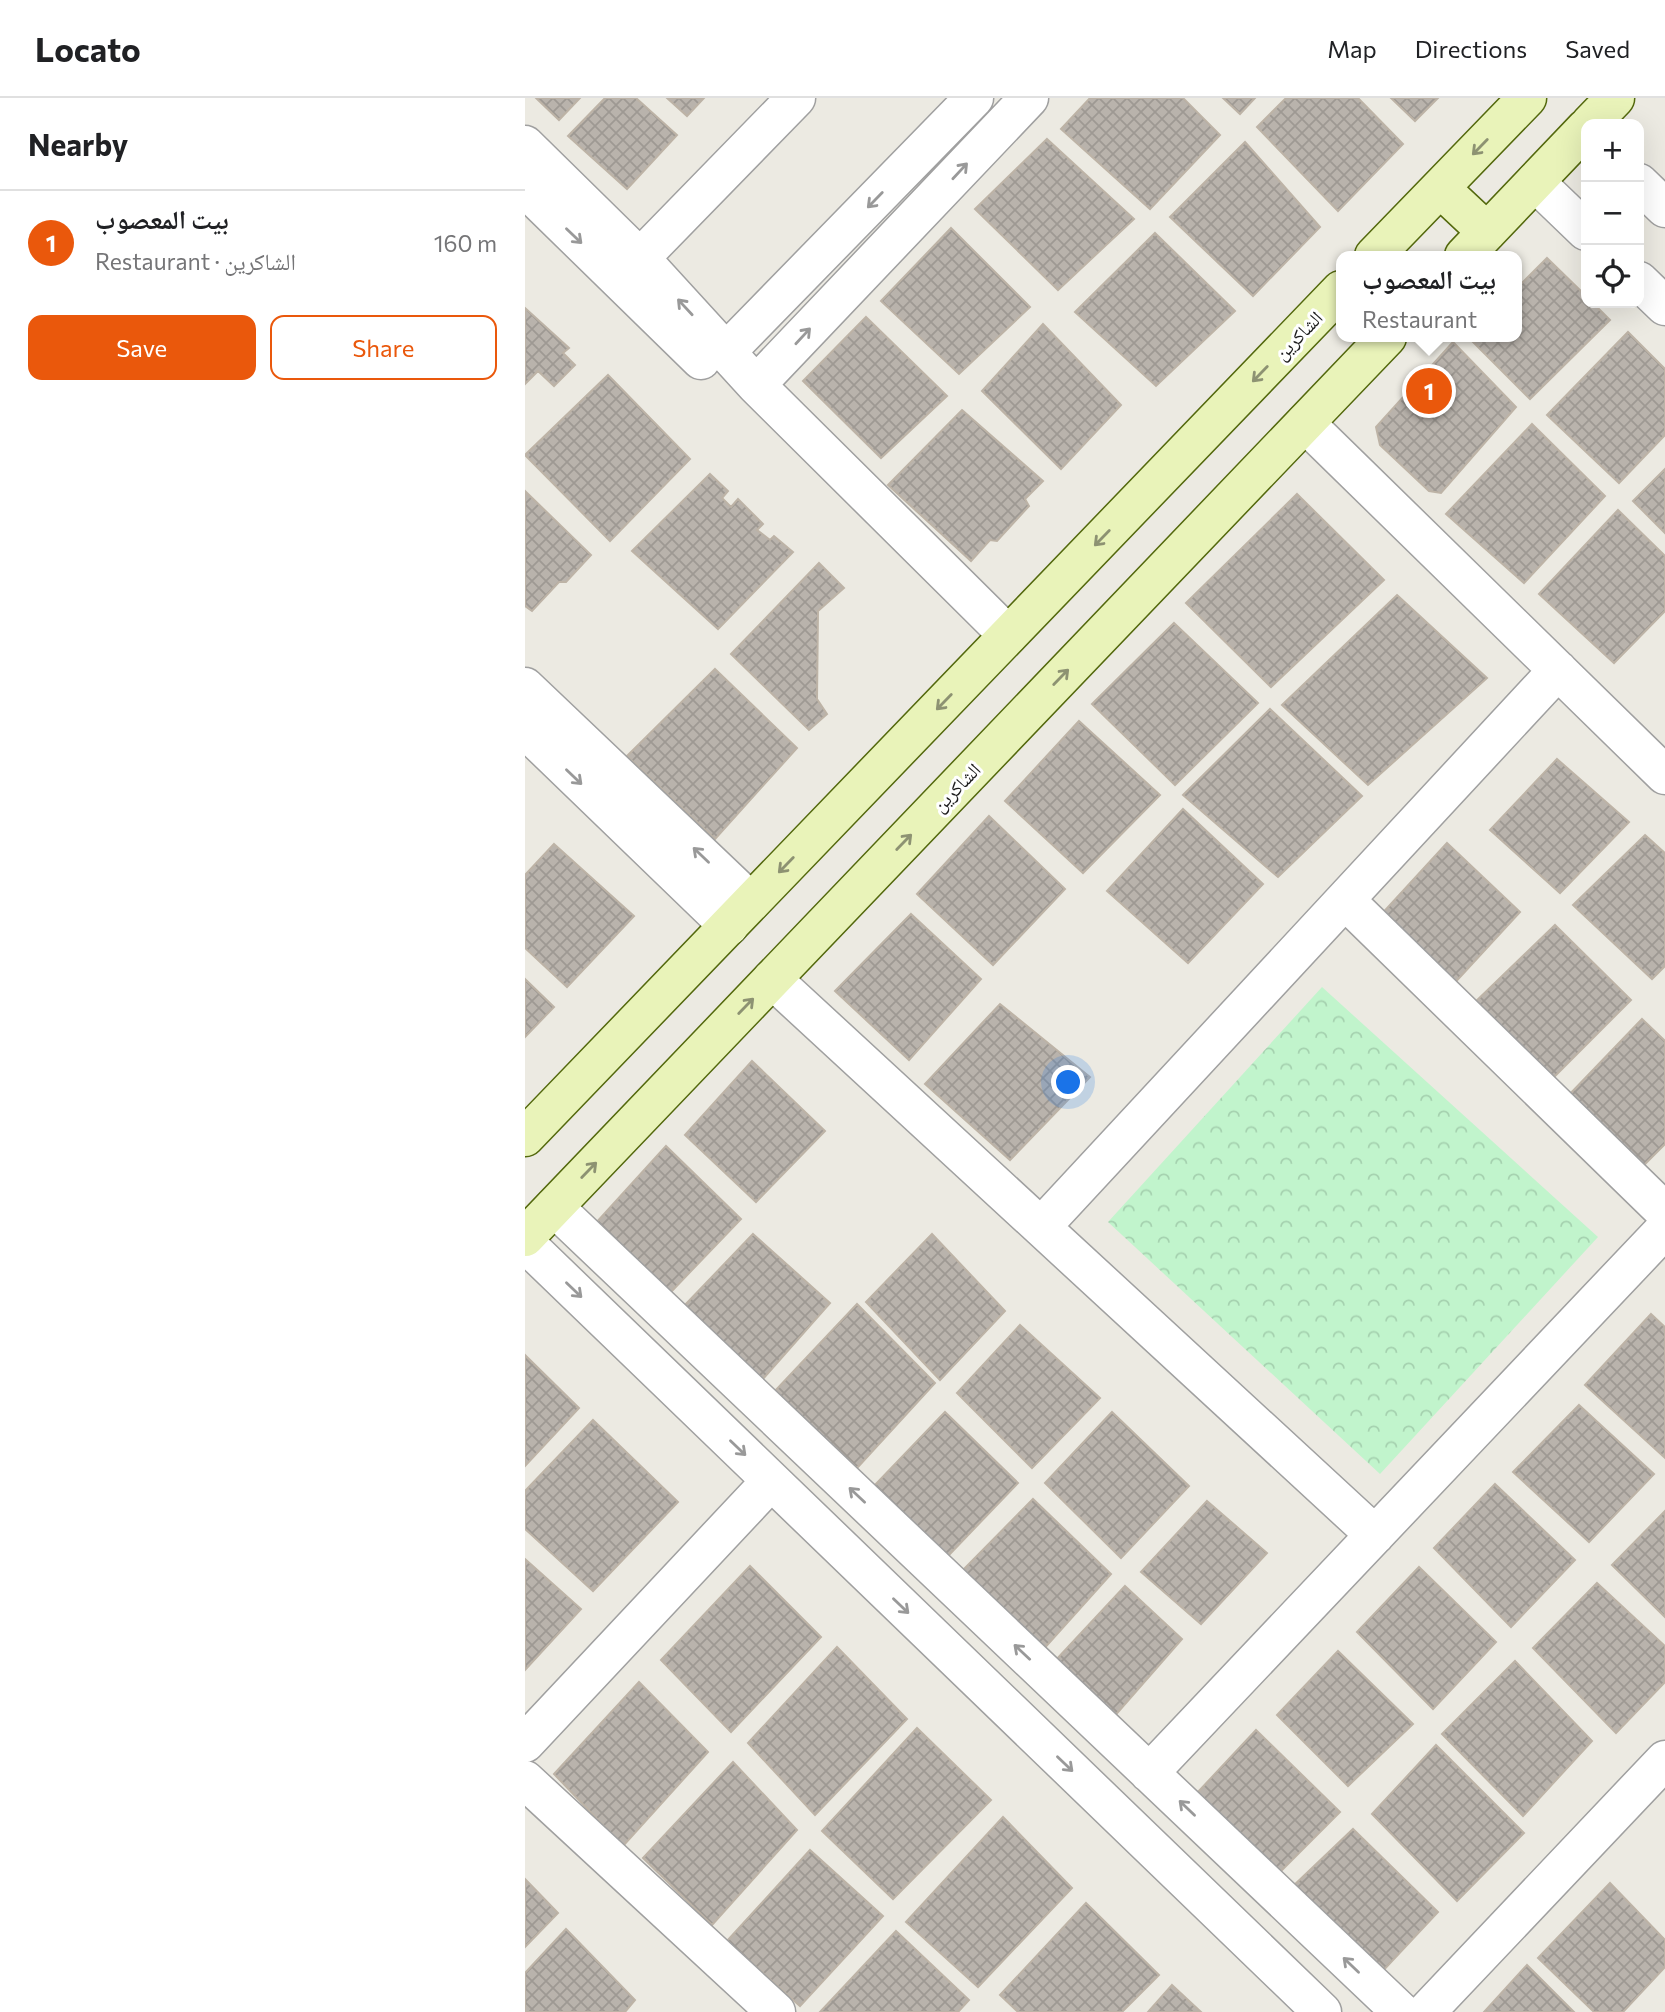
<!DOCTYPE html>
<meta charset="utf-8">
<style>
:root{--surface:#fff;--page:#f2f2f2;--text:#202124;--muted:#757577;--line:#e0e0e0;--accent:#ea580c}
body{margin:0;font-family:Commissioner,"Noto Naskh Arabic",sans-serif;background:var(--page);color:var(--text)}
.controls{position:absolute;right:21px;top:21px;display:grid;overflow:hidden;border-radius:14px;box-shadow:0 7px 28px #0002}
.controls button{width:63px;height:63px;display:grid;place-items:center;padding:0;border:0;border-bottom:2px solid var(--line);background:var(--surface);color:var(--text);font:35px sans-serif}
.you{position:absolute;left:544px;top:985px;width:24px;height:24px;margin:-18px;border:5px solid #fff;border-radius:50%;background:#1a73e8;box-shadow:0 0 0 10px #1a73e833}
.badge{display:grid;place-items:center;width:46px;height:46px;border-radius:50%;background:var(--accent);color:#fff;font-size:23px;font-weight:700}
.pin{position:absolute;translate:-50% -50%;border:4px solid #fff;box-shadow:0 2px 7px #0006}
.popup{position:absolute;left:811px;top:153px;width:186px;height:91px;box-sizing:border-box;display:grid;place-content:center;border-radius:14px;background:var(--surface);filter:drop-shadow(0 2px 5px #0005);font-size:23px;white-space:nowrap;color:var(--muted)}
.popup b{font-size:26px;color:var(--text)}
.popup::after{content:'';position:absolute;left:50%;top:100%;margin-left:-14px;border:14px solid transparent;border-top-color:var(--surface)}
.list{margin:0;padding:0;list-style:none}
h2{display:flex;justify-content:space-between;align-items:center;height:91px;margin:0;padding:0 28px;font-size:30px}
h2 small{font-size:23px;font-weight:400;color:var(--muted)}
.list li{display:grid;grid-template-columns:46px 1fr auto;gap:21px;align-items:center;box-sizing:border-box;height:105px;padding:0 28px;border-top:2px solid var(--line)}
.list b{display:block;font-size:26px;white-space:nowrap}
.list p{margin:0;font-size:23px;white-space:nowrap;color:var(--muted)}
.list em{font-size:23px;font-style:normal;color:var(--muted)}
.actions{display:flex;gap:14px;padding:21px 28px}
.actions a{flex:1;padding:16px 0;border:2px solid var(--accent);border-radius:14px;text-align:center;font-size:24px;color:var(--accent)}
.actions .main{background:var(--accent);color:#fff}
.icon{flex:none;width:38px;height:38px;fill:none;stroke:currentColor;stroke-width:2;stroke-linecap:round;stroke-linejoin:round}
.map{position:relative;flex:none;width:1140px;height:1914px;overflow:hidden}
header{display:flex;align-items:center;gap:42px;box-sizing:border-box;height:98px;padding:0 35px;background:var(--surface);border-bottom:2px solid var(--line)}
header strong{font-size:33px}
nav{display:flex;gap:38px;margin-inline-start:auto;font-size:24px}
main{display:flex}
aside{flex:1;background:var(--surface)}
.map>svg:first-child{display:block}
.park{fill:url(#park-crowns)}
.building{fill:url(#building-cross-hatch);stroke:#bdb3a6;stroke-width:2}
.lines{fill:none;stroke-linecap:round;stroke-linejoin:round}
.street-casing{stroke:#a0a0a0;stroke-width:41}
.secondary-casing{stroke:#53680d;stroke-width:41}
.street{stroke:#fff;stroke-width:38}
.secondary{stroke:#e9f3b9;stroke-width:38}
.oneway{stroke:#8d9272}
.oneway2{stroke:#999}
.labels{text-anchor:middle;dominant-baseline:central;stroke-width:6;stroke-linejoin:round;paint-order:stroke}
.street-label{font-size:19px;fill:#1c1c1c;stroke:#fff}
</style>
<header>
<strong>Locato</strong>
<nav><a>Map</a><a>Directions</a><a>Saved</a></nav>
</header>
<main>
<aside>
<h2>Nearby<small></small></h2>
<ul class="list">
<li><span class="badge">1</span><div><b>بيت المعصوب</b><p>Restaurant · الشاكرين</p></div><em>160 m</em></li>
</ul>
<div class="actions"><a class="main">Save</a><a>Share</a></div>
</aside>
<div class="map">
<svg width="1140" height="1914" viewBox="0 0 1140 1914">
<defs>
<pattern id="park-crowns" width="20" height="18" patternUnits="userSpaceOnUse" patternTransform="scale(1.75)"><rect width="20" height="18" fill="#c1f4cc"/><path d="M2 6a3 3 0 1 1 6 0M12 15a3 3 0 1 1 6 0" fill="none" stroke="#a5d1af"/></pattern>
<pattern id="building-cross-hatch" width="8" height="8" patternUnits="userSpaceOnUse" patternTransform="scale(1.75)"><rect width="8" height="8" fill="#b9b3ac"/><path d="M0 0l8 8M0 8l8-8" fill="none" stroke="#9e9993"/></pattern>
</defs>
<rect width="100%" height="100%" fill="#eceae2"/>
<path class="park" d="M797 889 1073 1139 855 1376 583 1124Z"/>
<path class="building" d="M11 0H55L34 22Z
M80 0H111L152 37 102 91 43 38Z
M142 0H179L162 18Z
M565 0H658L695 37 625 111 536 31Z
M698 0H730L715 16Z
M761 0H833L878 46 813 113 732 29Z
M866 0H913L890 23Z
M522 41 609 121 533 192 450 111Z
M720 44 795 129 728 198 645 119Z
M426 130 505 209 434 276 356 203Z
M630 135 710 213 631 288 550 214Z
M1022 160 1061 198V205H1068L1085 222 1005 301 943 239H992V190Z
M0 210 44 250 38 255 50 267 29 288 13 273 0 286Z
M341 219 422 298 356 360 278 283Z
M518 226 596 307 536 371 457 293Z
M1103 234 1140 271V337L1094 385 1022 317Z
M928 244 991 309 916 395 904 393 855 347 851 329Z
M83 277 165 361 85 443 0 357Z
M437 312 518 383 500 401 504 408 472 443 465 442 446 463 363 387Z
M1007 326 1080 398 999 485 921 416Z
M1140 371V435L1108 403Z
M185 376 203 393 197 400 206 409 213 401 238 426 232 432 245 442 249 438 268 454 193 531 107 453Z
M0 393 66 457 41 484H34L7 513 0 508Z
M772 396 859 482 746 589 661 505Z
M1093 412 1140 458V513L1089 565 1014 496Z
M294 465 319 490 293 513 292 601 302 616 284 632 206 556Z
M872 497 962 580 843 687 757 607Z
M649 525 733 605 650 687 567 606Z
M190 571 272 650 190 741 102 658Z
M745 611 837 698 753 779 658 697Z
M554 623 635 697 558 775 480 703Z
M1032 661 1104 724 1035 795 965 732Z
M658 711 738 786 663 865 582 793Z
M464 718 540 791 468 867 392 796Z
M1120 737 1140 755V868L1127 881 1048 807Z
M922 745 995 814 924 891 853 820Z
M29 746 109 818 42 889 0 850V777Z
M386 816 456 881 384 962 310 893Z
M1030 827 1106 902 1025 983 945 909Z
M0 881 29 909 0 939Z
M475 906 565 979 485 1062 400 986Z
M1117 921 1140 943V1046L1118 1068 1042 999Z
M227 963 300 1033 231 1104 160 1037Z
M141 1048 216 1121 144 1196 70 1126Z
M228 1136 305 1205 237 1282 158 1209Z
M407 1136 480 1213 415 1282 341 1204Z
M332 1206 410 1285 332 1370 249 1294Z
M1126 1216 1140 1229V1360L1060 1287Z
M495 1227 575 1300 507 1370 432 1295Z
M0 1257 54 1310 0 1368Z
M1054 1307 1129 1376 1064 1444 988 1374Z
M420 1314 493 1385 423 1458 349 1388Z
M587 1314 664 1388 596 1460 520 1385Z
M68 1322 153 1404 68 1493 0 1431V1393Z
M970 1386 1050 1462 986 1529 909 1450Z
M508 1401 586 1476 516 1554 436 1474Z
M682 1403 742 1455 676 1526 616 1474Z
M1140 1413V1519L1087 1467Z
M0 1461 56 1511 0 1572Z
M225 1468 296 1539 206 1634 136 1562Z
M894 1469 971 1544 908 1611 832 1534Z
M1072 1485 1140 1548V1584L1091 1635 1008 1550Z
M600 1488 657 1541 587 1621 529 1564Z
M312 1549 382 1621 290 1717 223 1645Z
M813 1553 888 1626 823 1688 752 1617Z
M990 1563 1067 1643 998 1718 917 1636Z
M114 1584 183 1654 98 1748 29 1676Z
M392 1630 466 1702 368 1801 297 1733Z
M731 1632 815 1714 753 1776 672 1695Z
M911 1647 999 1735 932 1803 847 1716Z
M208 1664 272 1732 187 1827 118 1760Z
M478 1719 547 1790 453 1889 381 1824Z
M828 1731 913 1814 853 1878 766 1790Z
M285 1752 358 1818 275 1908 202 1843Z
M0 1781 33 1815 0 1849Z
M1085 1785 1140 1842V1869L1098 1914H1069L1013 1860Z
M561 1805 634 1877 597 1914H493L475 1897Z
M41 1831 110 1902 100 1914H0V1875Z
M371 1833 444 1902 433 1914H295Z
M1002 1867 1049 1914H959Z
M647 1887 676 1914H623Z"/>
<g class="lines">
<defs>
<path id="street" d="M0 47 115 160 231 287 483 537
M1010 84 1061 133
M1114 85 1140 110
M0 90 176 262
M115 160 271 0
M1114 183 1140 208
M201 254 449 0
M231 287 504 0
M780 325 1140 677
M0 589 226 804
M0 631 204 828
M820 802 1140 1114
M247 881 850 1437
M29 1109 876 1914
M516 1129 1033 572
M0 1145 797 1914
M0 1645 246 1383
M624 1675 1140 1131
M0 1682 251 1914
M901 1914 1140 1662"/>
<path id="secondary" d="M1065 26 1090 0
M915 90 962 134
M849 158 1002 0
M939 158 1061 30
M0 1039 816 192
M0 1139 862 239"/>
</defs>
<use href="#street" class="street-casing"/>
<use href="#secondary" class="secondary-casing"/>
<use href="#street" class="street"/>
<use href="#secondary" class="secondary"/>
</g>
<defs><path id="oneway-shaft" d="M-6 0H5M1.5-3L5.5 0L1.5 3" fill="none" stroke-width="1.6" stroke-linecap="round" stroke-linejoin="round" transform="scale(1.75)"/></defs>
<g class="oneway">
<use href="#oneway-shaft" transform="translate(955 49) rotate(134)"/>
<use href="#oneway-shaft" transform="translate(735 276) rotate(134)"/>
<use href="#oneway-shaft" transform="translate(577 440) rotate(134)"/>
<use href="#oneway-shaft" transform="translate(536 579) rotate(-46)"/>
<use href="#oneway-shaft" transform="translate(419 604) rotate(134)"/>
<use href="#oneway-shaft" transform="translate(379 744) rotate(-46)"/>
<use href="#oneway-shaft" transform="translate(261 767) rotate(134)"/>
<use href="#oneway-shaft" transform="translate(221 908) rotate(-46)"/>
<use href="#oneway-shaft" transform="translate(64 1072) rotate(-46)"/>
</g>
<g class="oneway2">
<use href="#oneway-shaft" transform="translate(435 73) rotate(-47)"/>
<use href="#oneway-shaft" transform="translate(350 102) rotate(134)"/>
<use href="#oneway-shaft" transform="translate(49 138) rotate(44)"/>
<use href="#oneway-shaft" transform="translate(160 209) rotate(-133)"/>
<use href="#oneway-shaft" transform="translate(278 238) rotate(-47)"/>
<use href="#oneway-shaft" transform="translate(49 679) rotate(44)"/>
<use href="#oneway-shaft" transform="translate(176 757) rotate(-136)"/>
<use href="#oneway-shaft" transform="translate(49 1192) rotate(44)"/>
<use href="#oneway-shaft" transform="translate(213 1350) rotate(44)"/>
<use href="#oneway-shaft" transform="translate(332 1397) rotate(-137)"/>
<use href="#oneway-shaft" transform="translate(376 1508) rotate(44)"/>
<use href="#oneway-shaft" transform="translate(497 1554) rotate(-137)"/>
<use href="#oneway-shaft" transform="translate(540 1666) rotate(44)"/>
<use href="#oneway-shaft" transform="translate(662 1710) rotate(-136)"/>
<use href="#oneway-shaft" transform="translate(826 1867) rotate(-136)"/>
</g>
<g class="labels">
<g class="street-label">
<text transform="translate(773 237) rotate(-46)">الشاكرين</text>
<text transform="translate(431 689) rotate(-46)">الشاكرين</text>
</g>
</g>
</svg>
<div class="controls">
<button>+</button>
<button>−</button>
<button><svg class="icon" aria-label="locate" viewBox="0 0 24 24"><circle cx="12" cy="12" r="6"/><path d="M12 2v4M12 18v4M2 12h4M18 12h4"/></svg></button>
</div>
<div class="you"></div>
<div class="pin badge" style="left:904px;top:293px">1</div>
<div class="popup"><b>بيت المعصوب</b>Restaurant</div>
</div>
</main>
